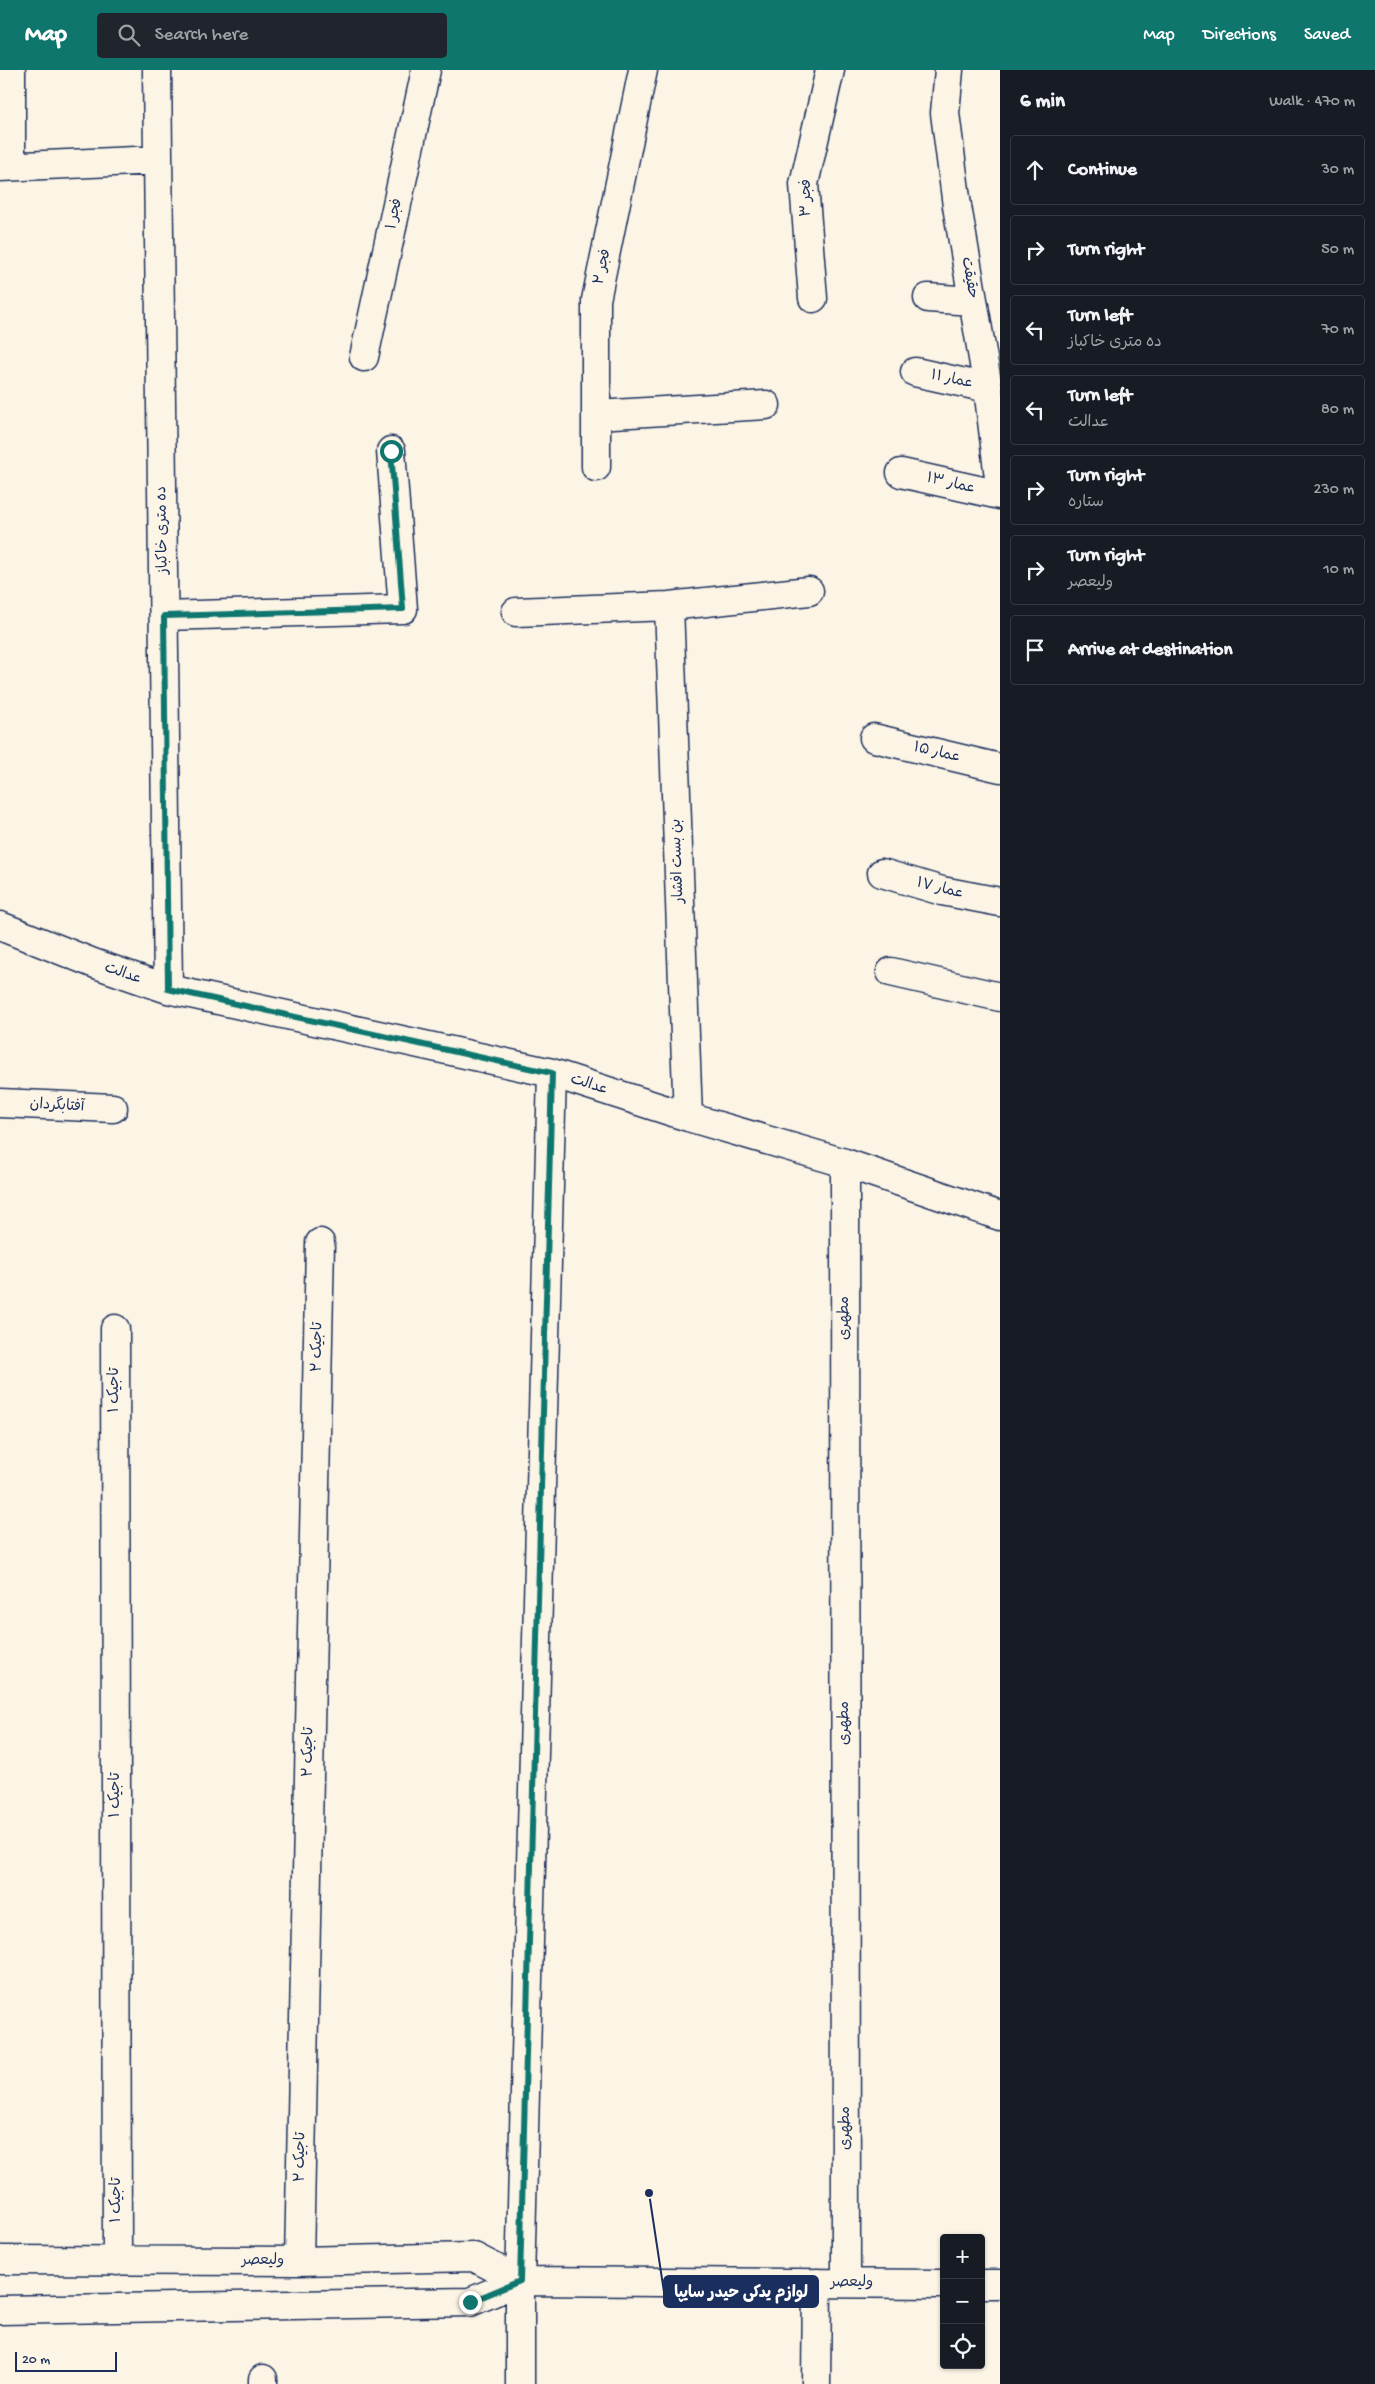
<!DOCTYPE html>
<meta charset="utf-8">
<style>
:root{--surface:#171b24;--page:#20242c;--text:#f1f3f6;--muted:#9ea1a6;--line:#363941;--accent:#0f766e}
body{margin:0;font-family:"Gochi Hand","Playpen Sans Arabic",sans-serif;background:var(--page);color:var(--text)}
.controls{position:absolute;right:15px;bottom:15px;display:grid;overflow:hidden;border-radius:5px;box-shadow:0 1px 4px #0004}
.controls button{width:45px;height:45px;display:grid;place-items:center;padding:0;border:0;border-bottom:1px solid var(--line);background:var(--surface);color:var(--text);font:25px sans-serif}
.scale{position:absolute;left:15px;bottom:12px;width:102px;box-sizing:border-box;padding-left:5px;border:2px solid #1b2f5e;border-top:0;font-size:14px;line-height:18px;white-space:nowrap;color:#1b2f5e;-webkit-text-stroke:4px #fcf5e5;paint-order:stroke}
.stop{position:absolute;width:15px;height:15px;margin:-11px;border:4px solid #0f766e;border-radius:50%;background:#fff}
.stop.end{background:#0f766e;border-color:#fff;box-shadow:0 1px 5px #0008}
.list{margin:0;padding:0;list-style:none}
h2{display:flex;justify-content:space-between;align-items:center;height:65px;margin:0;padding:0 20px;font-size:21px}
h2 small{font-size:16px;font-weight:400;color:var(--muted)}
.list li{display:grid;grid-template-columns:32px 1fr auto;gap:15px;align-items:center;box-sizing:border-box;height:70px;margin:0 10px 10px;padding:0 10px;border:1px solid var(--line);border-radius:5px}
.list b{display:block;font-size:19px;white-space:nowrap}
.list p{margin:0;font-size:16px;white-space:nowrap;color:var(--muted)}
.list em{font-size:16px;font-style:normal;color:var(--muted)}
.icon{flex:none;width:28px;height:28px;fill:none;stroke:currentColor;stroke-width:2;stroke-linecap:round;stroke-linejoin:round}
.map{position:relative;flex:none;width:1000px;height:2314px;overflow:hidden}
header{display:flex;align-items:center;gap:30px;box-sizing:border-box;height:70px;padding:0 25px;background:var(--accent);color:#fff}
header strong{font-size:24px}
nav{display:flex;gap:28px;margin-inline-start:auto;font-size:18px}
.search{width:350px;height:45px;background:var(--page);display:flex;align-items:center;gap:12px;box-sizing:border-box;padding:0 18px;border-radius:5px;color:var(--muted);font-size:19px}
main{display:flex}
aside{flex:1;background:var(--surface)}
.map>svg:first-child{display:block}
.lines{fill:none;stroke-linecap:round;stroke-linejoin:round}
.minor-casing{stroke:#1b2f5e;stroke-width:31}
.minor{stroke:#fcf5e5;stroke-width:28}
.route{stroke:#0f766e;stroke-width:6}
.labels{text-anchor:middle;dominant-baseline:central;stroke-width:4.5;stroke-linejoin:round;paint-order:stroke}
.street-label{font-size:15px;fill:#1b2f5e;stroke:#fcf5e5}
.leader{fill:none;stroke:#1b2f5e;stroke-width:2}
.callout-dot{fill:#1b2f5e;stroke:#fcf5e5;stroke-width:2}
.callout{fill:#1b2f5e;stroke:#1b2f5e;stroke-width:2}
.callout-label{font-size:16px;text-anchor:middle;font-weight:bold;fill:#fff}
</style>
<header>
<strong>Map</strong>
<div class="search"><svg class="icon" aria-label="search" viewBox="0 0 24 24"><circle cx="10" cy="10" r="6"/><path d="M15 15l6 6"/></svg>Search here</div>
<nav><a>Map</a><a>Directions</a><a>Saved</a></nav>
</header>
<main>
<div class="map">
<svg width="1000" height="2314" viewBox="0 0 1000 2314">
<rect width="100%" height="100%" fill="#fcf5e5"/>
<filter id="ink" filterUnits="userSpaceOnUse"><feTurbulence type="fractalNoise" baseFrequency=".02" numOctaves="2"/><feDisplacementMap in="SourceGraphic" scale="10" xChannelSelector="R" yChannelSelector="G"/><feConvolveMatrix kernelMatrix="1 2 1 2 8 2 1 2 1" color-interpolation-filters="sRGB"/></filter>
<g filter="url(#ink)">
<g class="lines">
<defs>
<path id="minor" d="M11 0V96
M157 0 168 919
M949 0 945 43 957 136 988 318 1000 416
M0 97 158 90
M813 228 804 114 830 0
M928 228 973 231
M364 287 426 0
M915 302 988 318
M596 345 766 335
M596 397V230L643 0
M901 403 1000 425
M669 536 688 1047
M516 542 669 536 809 521
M164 546 403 539 391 381
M874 668 1000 698
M882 803 942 821 1000 832
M0 856 93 893 168 919 552 1003 688 1047 845 1093 1000 1146
M891 902 1000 927
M0 1033 113 1038
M845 1093 846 2213
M115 1259 117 2191
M0 2190 299 2191 474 2187 520 2211
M299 2191 320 1173
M981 2214H1000
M0 2240 470 2232 520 2211 944 2214
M263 2314V2309
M520 2314V2211L552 1003
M816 2314 817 2213"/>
</defs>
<use href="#minor" class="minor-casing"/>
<use href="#minor" class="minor"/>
</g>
</g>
<g class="lines" filter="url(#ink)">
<path class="route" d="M391 381 403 539 164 546 168 919 552 1003 520 2211 470 2232"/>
</g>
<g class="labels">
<g class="street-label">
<text transform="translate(807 128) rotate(-90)">فجر ۳</text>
<text transform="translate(395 144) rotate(-78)">فجر ۱</text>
<text transform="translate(603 197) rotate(-78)">فجر ۲</text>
<text transform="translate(969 208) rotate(80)">حقیقت</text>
<text transform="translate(952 310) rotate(12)">عمار ۱۱</text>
<text transform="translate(951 414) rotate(13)">عمار ۱۳</text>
<text transform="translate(163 460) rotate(-91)">ده متری خاکباز</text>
<text transform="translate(937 683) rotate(13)">عمار ۱۵</text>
<text transform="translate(678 791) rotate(-92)">بن بست افشار</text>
<text transform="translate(940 819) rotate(14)">عمار ۱۷</text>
<text transform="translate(123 904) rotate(19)">عدالت</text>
<text transform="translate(589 1015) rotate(18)">عدالت</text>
<text transform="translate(57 1036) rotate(3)">آفتابگردان</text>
<text transform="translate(845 1248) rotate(-90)">مطهری</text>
<text transform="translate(318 1277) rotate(-89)">تاجیک ۲</text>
<text transform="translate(115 1320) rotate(-90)">تاجیک ۱</text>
<text transform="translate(845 1653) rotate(-90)">مطهری</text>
<text transform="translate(309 1682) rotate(-89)">تاجیک ۲</text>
<text transform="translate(116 1725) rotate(-90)">تاجیک ۱</text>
<text transform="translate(846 2058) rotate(-90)">مطهری</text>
<text transform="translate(301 2087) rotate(-89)">تاجیک ۲</text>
<text transform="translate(117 2130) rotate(-90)">تاجیک ۱</text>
<text x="263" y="2191">ولیعصر</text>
<text x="852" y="2213">ولیعصر</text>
</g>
</g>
<path class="leader" d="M649 2123L664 2222"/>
<circle class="callout-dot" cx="649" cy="2123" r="5"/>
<rect class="callout" x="664" y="2206" width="154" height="31" rx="5"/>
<g class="callout-label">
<text x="741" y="2227">لوازم یدکی حیدر سایپا</text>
</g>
</svg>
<div class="controls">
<button>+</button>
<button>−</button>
<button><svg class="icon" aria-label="locate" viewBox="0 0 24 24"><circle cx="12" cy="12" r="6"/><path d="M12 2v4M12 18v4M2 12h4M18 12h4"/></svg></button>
</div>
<div class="scale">20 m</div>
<div class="stop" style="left:391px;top:381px"></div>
<div class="stop end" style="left:470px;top:2232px"></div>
</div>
<aside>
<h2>6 min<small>Walk · 470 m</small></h2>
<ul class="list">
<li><svg class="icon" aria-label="ahead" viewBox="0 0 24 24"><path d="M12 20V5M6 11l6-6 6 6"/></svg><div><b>Continue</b></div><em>30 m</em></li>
<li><svg class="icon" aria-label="right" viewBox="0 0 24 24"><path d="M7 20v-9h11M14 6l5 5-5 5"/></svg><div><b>Turn right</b></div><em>50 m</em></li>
<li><svg class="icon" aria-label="left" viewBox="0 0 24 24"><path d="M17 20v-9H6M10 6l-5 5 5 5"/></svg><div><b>Turn left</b><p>ده متری خاکباز</p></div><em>70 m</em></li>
<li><svg class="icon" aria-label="left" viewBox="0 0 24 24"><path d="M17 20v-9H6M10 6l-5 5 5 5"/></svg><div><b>Turn left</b><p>عدالت</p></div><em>80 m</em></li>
<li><svg class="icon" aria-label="right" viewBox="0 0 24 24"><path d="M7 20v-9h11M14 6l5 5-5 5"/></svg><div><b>Turn right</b><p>ستاره</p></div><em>230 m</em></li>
<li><svg class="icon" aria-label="right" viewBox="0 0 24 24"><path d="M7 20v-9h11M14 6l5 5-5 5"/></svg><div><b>Turn right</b><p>ولیعصر</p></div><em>10 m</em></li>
<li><svg class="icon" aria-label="arrive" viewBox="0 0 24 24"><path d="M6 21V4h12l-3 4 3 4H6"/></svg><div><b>Arrive at destination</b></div></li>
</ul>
</aside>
</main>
